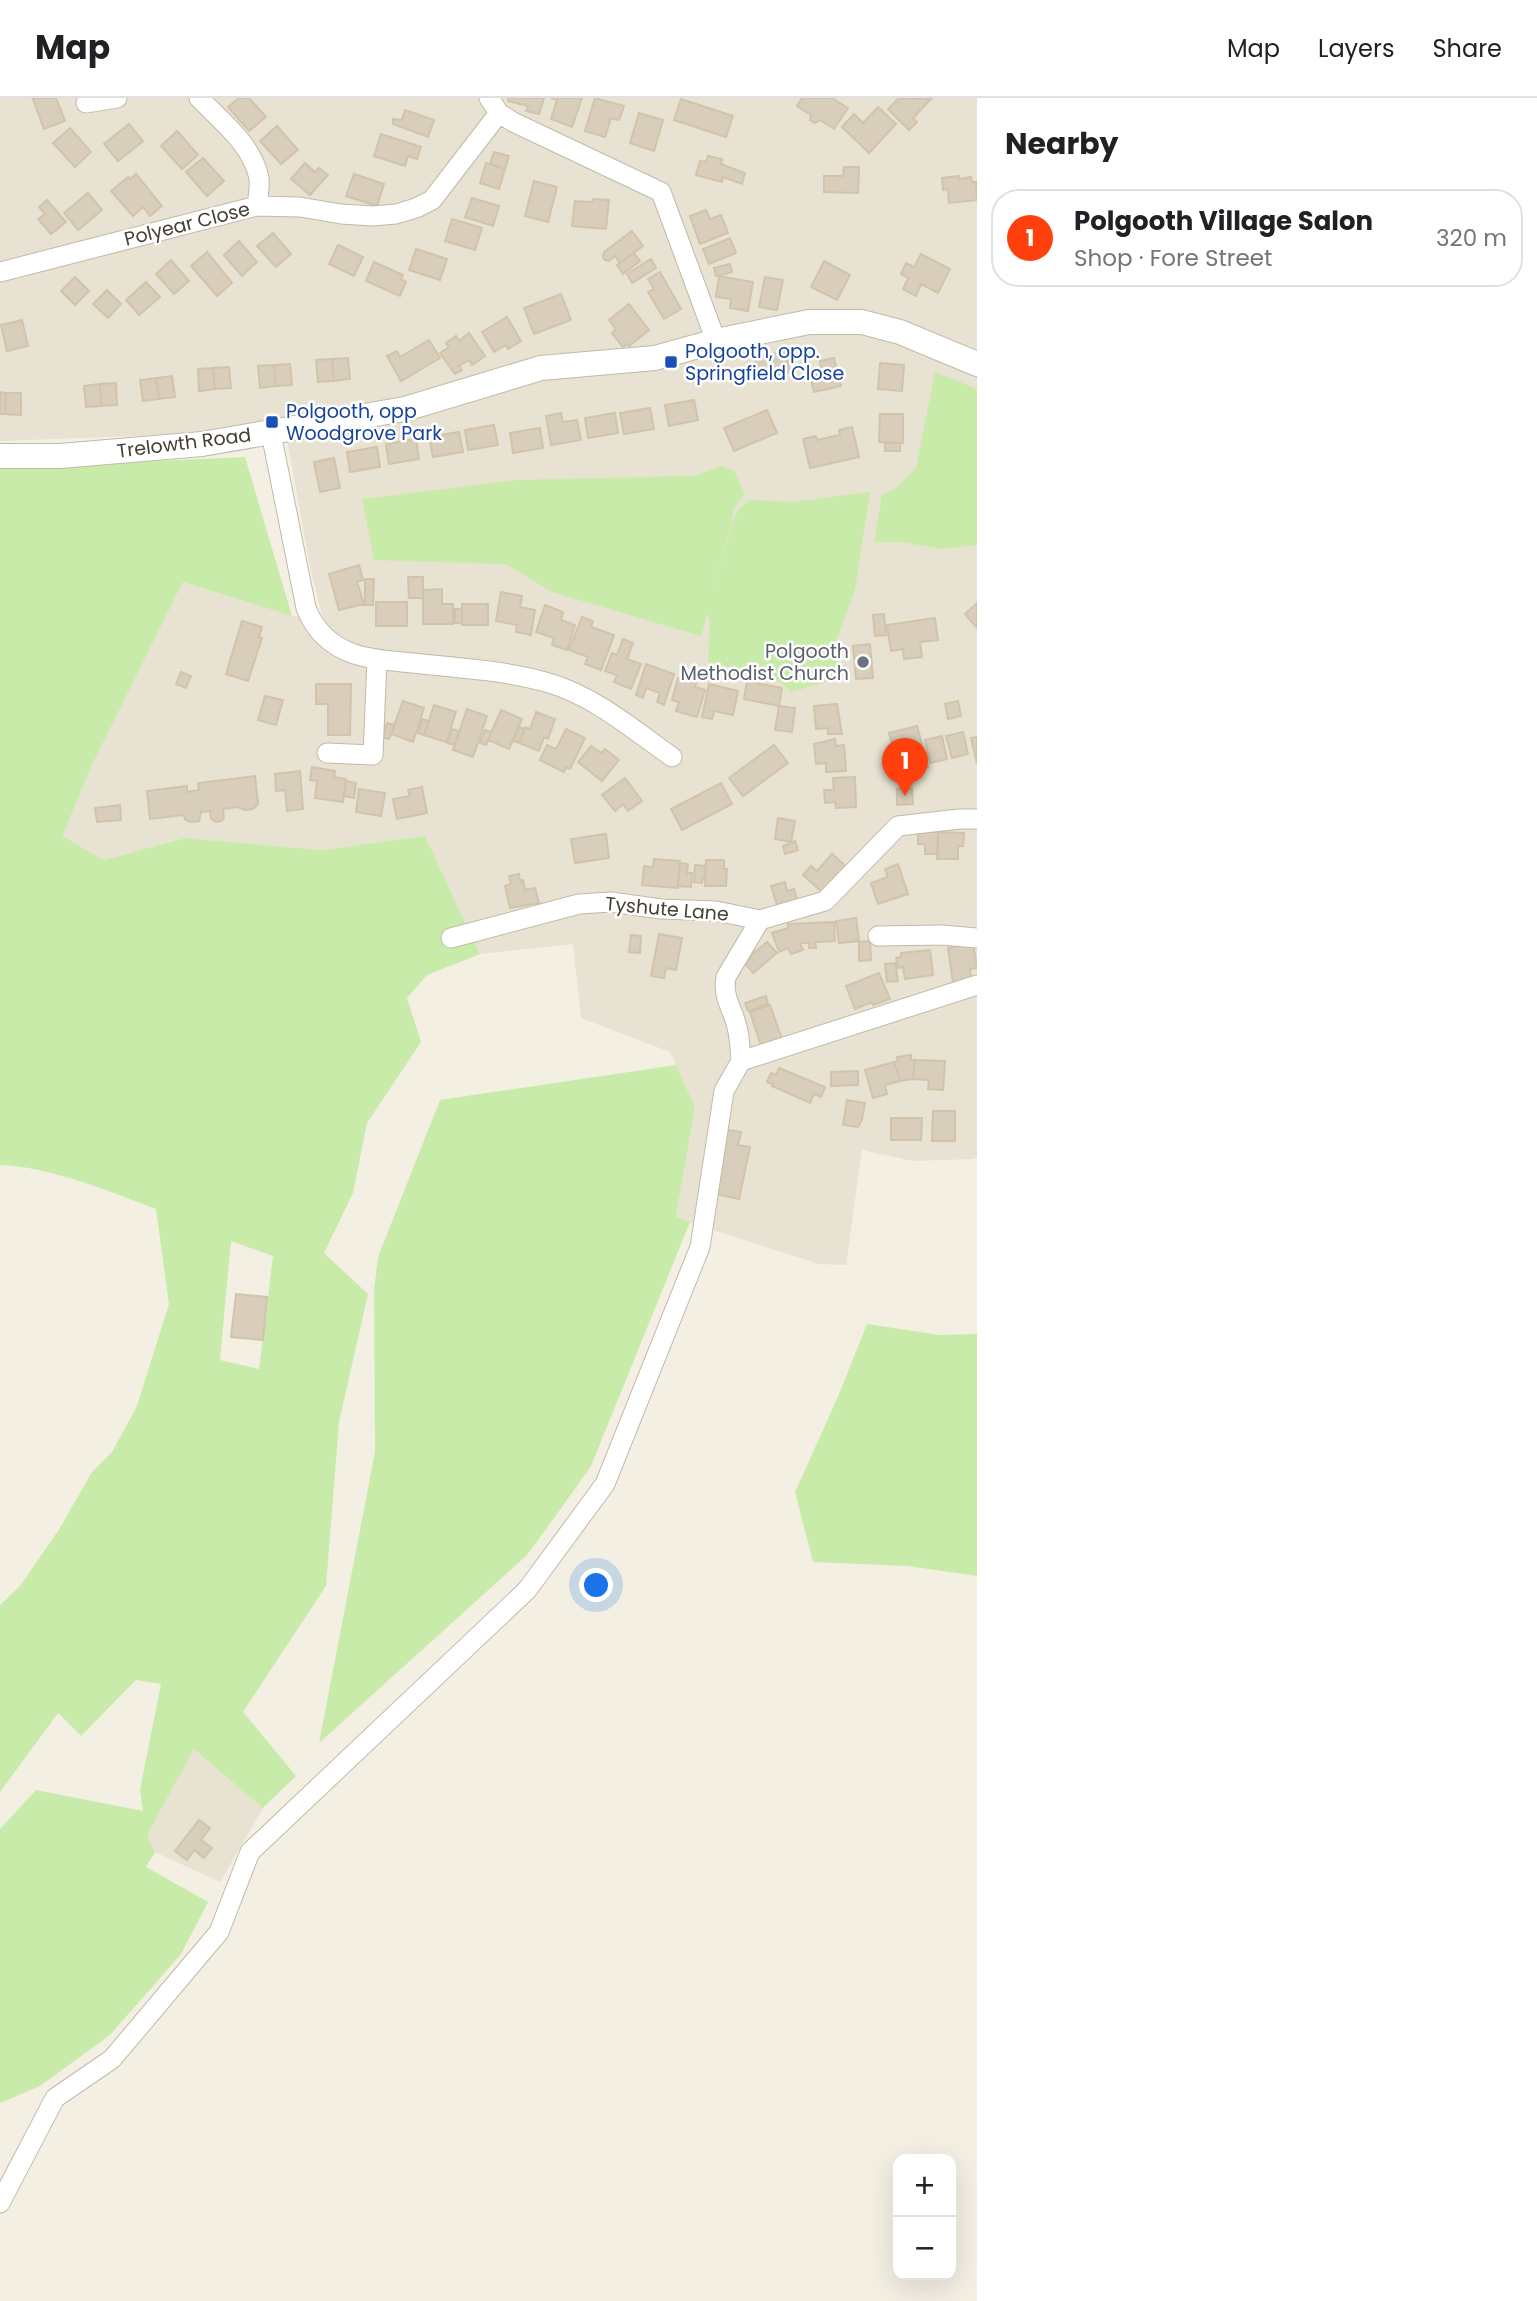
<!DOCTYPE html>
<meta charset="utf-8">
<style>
:root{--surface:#fff;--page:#f2f2f2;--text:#202124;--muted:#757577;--line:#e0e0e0;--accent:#ff400e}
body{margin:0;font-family:Poppins,sans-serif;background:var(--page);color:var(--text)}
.controls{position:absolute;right:21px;bottom:21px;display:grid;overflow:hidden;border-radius:14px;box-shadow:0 7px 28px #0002}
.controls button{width:63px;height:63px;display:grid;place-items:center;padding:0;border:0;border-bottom:2px solid var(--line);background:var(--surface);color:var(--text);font:35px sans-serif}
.you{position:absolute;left:597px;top:1488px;width:24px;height:24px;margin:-18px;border:5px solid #fff;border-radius:50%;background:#1a73e8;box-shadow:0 0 0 10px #1a73e833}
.badge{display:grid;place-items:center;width:46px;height:46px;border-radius:50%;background:var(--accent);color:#fff;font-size:23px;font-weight:700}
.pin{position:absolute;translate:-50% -58px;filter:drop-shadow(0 2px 4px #0008)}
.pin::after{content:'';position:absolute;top:37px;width:24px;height:21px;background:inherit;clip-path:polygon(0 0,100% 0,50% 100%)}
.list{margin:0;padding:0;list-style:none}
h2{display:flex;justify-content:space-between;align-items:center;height:91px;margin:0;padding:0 28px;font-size:30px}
h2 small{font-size:23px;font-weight:400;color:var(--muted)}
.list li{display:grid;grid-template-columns:46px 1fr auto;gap:21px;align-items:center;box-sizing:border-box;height:98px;margin:0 14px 14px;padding:0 14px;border:2px solid var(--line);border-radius:28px}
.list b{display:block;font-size:26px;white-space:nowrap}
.list p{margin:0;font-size:23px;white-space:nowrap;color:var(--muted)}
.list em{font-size:23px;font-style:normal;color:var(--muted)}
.map{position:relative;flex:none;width:977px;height:2203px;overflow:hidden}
header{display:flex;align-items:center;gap:42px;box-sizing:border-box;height:98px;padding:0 35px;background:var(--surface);border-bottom:2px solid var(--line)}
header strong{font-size:33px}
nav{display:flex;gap:38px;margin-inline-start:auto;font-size:24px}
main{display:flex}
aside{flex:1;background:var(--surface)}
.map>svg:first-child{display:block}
.residential{fill:#e7e2d1}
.green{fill:#c9eba9;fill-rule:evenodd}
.building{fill:#d8cebb;stroke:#d1c4ab;stroke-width:2}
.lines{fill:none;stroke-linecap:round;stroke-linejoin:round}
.minor-casing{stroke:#c2baa8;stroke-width:21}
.tertiary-casing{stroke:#c2baa8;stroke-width:26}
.minor{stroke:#fff;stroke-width:19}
.tertiary{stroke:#fff;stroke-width:24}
.transit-dot{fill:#1a4fb4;stroke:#fff;stroke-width:2.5}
.worship-dot{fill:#6b7280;stroke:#fff;stroke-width:2.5}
.labels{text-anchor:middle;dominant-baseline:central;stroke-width:5;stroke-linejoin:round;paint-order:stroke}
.street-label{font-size:19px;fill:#453f33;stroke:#fff}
.transit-label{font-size:19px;fill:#164399;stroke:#fff;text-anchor:start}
.worship-label{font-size:19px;fill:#5b616d;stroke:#fff;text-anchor:end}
</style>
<header>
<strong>Map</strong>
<nav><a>Map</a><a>Layers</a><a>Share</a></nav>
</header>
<main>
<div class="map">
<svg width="977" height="2203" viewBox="0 0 977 2203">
<rect width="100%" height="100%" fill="#f3efe3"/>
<path class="residential" d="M0 0H977V1059L973 1061 913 1063 862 1052 846 1167 819 1166 676 1120 695 1009 670 954 581 920 573 846 480 856 425 738 322 752 185 740 104 762 61 738 90 671 183 484 292 518 323 520 311 474 283 319 188 336 0 343Z
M194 1650 263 1710 220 1784 155 1754 147 1737Z"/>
<path class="green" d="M935 274 977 291V447L942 451 901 444H874L882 397 896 390 916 370Z
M245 359 292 518 183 484 90 671 62 738 104 762 185 740 322 752 425 738 480 856 427 877 407 900 421 944 367 1025 353 1095 324 1155 368 1196 339 1324 326 1488 243 1614 296 1678 263 1710 194 1651 147 1737 155 1754 146 1769 208 1804 181 1856 110 1937 40 1988 0 2005V1731L36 1692 143 1713 140 1692 161 1586 136 1582 81 1638 58 1615 0 1694V1507L20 1488 60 1430 92 1374 112 1354 137 1308 169 1206 156 1111C111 1094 48 1068 0 1067V370ZM231 1143 273 1158 259 1271 220 1262Z
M721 368 734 373 745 396 733 412 732 425 712 493 737 413 749 402 793 404 870 394 855 491 836 544 837 581 791 594C778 575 730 569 708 564L710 524 707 515 701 538 552 494 506 466 374 462 362 401 516 382 694 378Z
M676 967 695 1009 676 1119 690 1124 591 1368 552 1423 526 1458 319 1645 375 1354 374 1193 378 1159 440 1002Z
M867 1226 940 1237 977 1236V1478L908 1468 813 1464 795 1394 837 1301Z"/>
<path class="building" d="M36 0H56L65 23 44 31 33 1Z
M239 0H249L266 19 249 33 228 9Z
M508 0H544L539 16 526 13 528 8 508 3Z
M551 0H582L572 29 551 21 557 2Z
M595 0 624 8 619 22 611 20 605 39 585 33Z
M802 0H832L848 10 834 31 820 22 815 25 810 22 811 17 797 8Z
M899 0 931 1 913 20 917 24 909 32 888 11Z
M681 1 733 18 726 39 674 22Z
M878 9 896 26 869 55 842 29 854 16 863 25Z
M405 12 434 22 428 39 393 26V21L402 22Z
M639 15 663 22 654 53 630 45Z
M129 26 143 43 118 63 104 46Z
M277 28 298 52 281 66 260 43Z
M70 30 91 54 75 69 53 45Z
M177 33 198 57 182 71 161 48Z
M381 36 421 49 417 61 408 58 405 68 374 58Z
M494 54 509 58 505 71 490 66Z
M708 58 722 61 721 66 745 75 742 86 723 79 722 84 696 77 700 63 706 64Z
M203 60 224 83 207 98 186 74Z
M305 65 315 74 319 70 328 77 310 97 291 81Z
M486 65 505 71 499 91 480 85Z
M844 69H859L858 95 824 94V78H843Z
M136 76 162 108 150 118 143 109 133 118 111 93 128 79 130 81Z
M354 76 384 86 377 108 346 98Z
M959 78V81L971 79 972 84H976L977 102 949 105 948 91 943 92 942 80Z
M534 83 557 89 548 124 525 118Z
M88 95 102 112 78 132 64 115Z
M472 100 499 108 493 128 465 119Z
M593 101 609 102 606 131 572 128 575 103 592 104Z
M47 102 66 124 51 136 38 121 45 116 39 109Z
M706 112 710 121 721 117 728 135 700 146 690 118Z
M452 121 482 130 475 152 445 143Z
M632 133 643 148 620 165 615 158 609 163 605 162 603 159 604 154Z
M273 135 291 156 276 169 257 148Z
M730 140 736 155 709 166 703 151Z
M239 143 257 164 242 178 224 157Z
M338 147 363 159 354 178 329 166Z
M416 151 447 161 440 182 409 172Z
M207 154 232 185 217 198 191 168Z
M634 155 640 163 623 176 617 167Z
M921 156 950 171 938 195 921 186 916 198 903 191 908 180 901 176 906 165 914 169Z
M651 161 656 170 632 185 627 176Z
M171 162 189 183 174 196 156 176Z
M824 163 850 177 837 202 811 189Z
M374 164 403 177 401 181 406 184 400 198 366 183Z
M730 166 732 174 716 178 714 170Z
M660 174 681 211 664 221 648 194 654 191 648 181Z
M719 178 753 184 748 213 730 210 731 201 716 199Z
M75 179 89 193 75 207 61 193Z
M765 179 783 182 777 212 759 209Z
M146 184 160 199 139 217 126 202Z
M107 192 121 206 108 220 93 206Z
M561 196 571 222 534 236 524 210Z
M629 206 649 232 629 248 627 246 623 249 612 235 616 231 609 222Z
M507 219 521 243 508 251 506 247 494 254 482 234Z
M22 222 28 248 7 253 1 227Z
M469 235 485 258 472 267 469 262 459 268 462 272 455 276 440 255 449 249 446 245 456 238 459 243Z
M429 242 440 260 401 283 387 258 397 253 400 259Z
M785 253 790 274 760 281 755 261Z
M348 260 350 281 334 283 332 261Z
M834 260 841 288 814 294 809 273 821 270 820 263Z
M332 261 334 283 318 284 316 262Z
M880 265 904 267 902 293 878 291Z
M290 266 292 287 276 288 274 267Z
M274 267 276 288 260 290 258 268Z
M229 269 231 290 215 291 213 270Z
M213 270 215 291 199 293 198 271Z
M172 278 175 299 159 301 156 280Z
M156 280 159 301 143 303 140 282Z
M116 285 117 307 101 308 100 286Z
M100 286 101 308 86 309 84 288Z
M0 294 6 295 5 316H0Z
M6 295H21V317L5 316Z
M694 302 698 322 669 328 665 307Z
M650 310 654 331 624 336 620 315Z
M767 312 777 335 734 353 724 330Z
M561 315 563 324 577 322 581 342 551 347 546 318Z
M615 315 618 335 588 340 585 320Z
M880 316H903V345L879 344Z
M494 327 498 347 468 352 465 332Z
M852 329 859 359 810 370 803 341 816 338 817 342 840 337 839 332Z
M540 330 543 350 513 355 510 335Z
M459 334 463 354 433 359 429 339Z
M416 341 419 361 389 366 386 346Z
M885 345H900V353H885Z
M377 349 380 369 350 374 347 354Z
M334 360 340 390 320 394 314 364Z
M359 467 363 482 357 484 364 506 339 512 329 476Z
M408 479H423V500H409Z
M365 481H374L373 507H365Z
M442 491V506H453V526H423V492Z
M501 494 522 498 520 509 535 512 531 537 516 534 517 527 496 523Z
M376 504H407V528H376Z
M977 505V530L965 516Z
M462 506H488V527H462Z
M545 507 563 514 561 522 575 527 567 552 552 547 554 540 536 534Z
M455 511H462V525H455Z
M884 516 886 537 875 538 873 517Z
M582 519 593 523 591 529 614 537 601 572 585 566 588 559 569 552Z
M935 520 938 542 920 544 922 559 904 561 903 551 891 553 887 527Z
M242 523 262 529 259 539 262 540 248 583 226 576Z
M623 541 633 545 627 561 641 566 631 591 614 584 617 577 605 573 612 555 617 557Z
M870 546 873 580 856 581 853 548Z
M646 566 674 576 664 607 657 604 660 595 646 590 643 600 636 597Z
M181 574 191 578 186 590 176 586Z
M678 580 696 585 695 589 705 592 697 619 676 613 679 604 672 602Z
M747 583 782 590 779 608 744 601Z
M316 586H351L350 637H328V606H316Z
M709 586 738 593 733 617 714 613 712 621 702 619Z
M265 598 283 602 276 627 258 622Z
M403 603 424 610 413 644 391 636Z
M958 603 961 618 948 621 945 606Z
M837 606 842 636H828V630L816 631 814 608Z
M434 607 456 614 446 644 424 637Z
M779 608 795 610 792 634 775 632Z
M467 611 487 618 473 659 453 652Z
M501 612 522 621 509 651 488 642Z
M536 614 555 621 548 641 544 639 539 653 519 645 525 629 530 631Z
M422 621 429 623 424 637 418 635Z
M387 625 395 627 389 641 382 639Z
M917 628 928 669 901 676 889 635Z
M519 629 525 631 519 645 513 643Z
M452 631 459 633 455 647 447 645Z
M566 631 585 640 570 671 566 669 564 674 540 662 547 647 556 651Z
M485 632 491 634 486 647 480 645Z
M963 634 968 656 952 660 946 638Z
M942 638 947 661 930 665 925 642Z
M977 639V666L971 640Z
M835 641 836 648 844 647 846 673 826 674V665L816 666 814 646Z
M774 647 788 665 743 698 729 680Z
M591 648 601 655 605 651 619 662 602 683 578 664Z
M312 669 335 673 334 679 346 681 343 704 315 700 317 683 310 682Z
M300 673 303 711 287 713 285 692 276 693 275 676Z
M255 678 258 706 253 711 245 712 238 709 223 711 224 720 221 723 216 724 211 721 210 713 201 714 199 723 190 724 185 721 184 717 150 721 147 693 187 688V694L199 692 198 685Z
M855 679 856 709 836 710 835 704 825 705 824 692H834L833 680Z
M625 680 642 703 628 713 623 706 615 713 602 697Z
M346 683 356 685 354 700 344 698Z
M721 685 732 706 682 732 671 711Z
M422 689 427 715 397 721 393 701 410 698 408 692Z
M912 690 913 706 897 707V691Z
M359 691 385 695 381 718 356 714Z
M120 707 121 722 97 724 95 710Z
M778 720 795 723 791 744 775 741Z
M918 734H938V756H925V746H918Z
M938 734 964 735 963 748H958V761H937Z
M606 736 609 760 575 765 571 741Z
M795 743 798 752 785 756 783 748Z
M832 756 848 770 824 796 803 777 811 768 817 773Z
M654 761 680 763 678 790 642 787 644 768 653 769Z
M706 762H724V771H727L726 788H705Z
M680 765 688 766 687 775H692L691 789 678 788Z
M898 766 908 796 878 806 871 785 888 779 885 771Z
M695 767 705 768V780H703L702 785 694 784Z
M519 776 520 783 523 782 525 792 535 790 539 805 510 810 505 788 511 786 509 778Z
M785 784 787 793 794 791 798 804 778 810 771 788Z
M856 820 859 843 839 845 836 823Z
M834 824 835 843 815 844 816 850H809V845H802L800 846 803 852 791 856 788 850 779 854 772 835 788 830V826Z
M659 836 682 840 676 872 666 870 664 880 651 878Z
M631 837 641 838 640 855 629 854Z
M870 843 871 862 859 863V844Z
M767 844 777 855 753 875 745 865 751 860 750 858Z
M973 845 977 870 970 871 972 886 954 891 948 850Z
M930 852 933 877 905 881 903 869 898 870 896 860 901 859V855Z
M895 865 898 883 887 884 885 866Z
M879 875 890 901 873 907 872 904 855 911 846 888Z
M766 898 768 906 748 913 745 905Z
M770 907 782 941 761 948 750 914Z
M911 957V962H915L913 981 900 983 894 964 898 963 897 959Z
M915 962 945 963 943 992 928 991 929 982 913 981Z
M894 964 900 983 885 987 887 996 873 1000 865 972Z
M779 970 825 989 821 999 814 996 810 1005 772 988 773 986 767 984 771 975 776 977Z
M858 973V987L831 988V974Z
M847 1002 865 1005 862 1022 858 1029 843 1027Z
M933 1013H955V1043H932Z
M891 1020H922L921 1042H891Z
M728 1032 741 1034 738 1047 750 1049 739 1101 715 1096Z
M236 1196 267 1199 263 1242 231 1239Z
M199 1722 210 1730 201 1742 212 1750 204 1760 194 1752 187 1762 175 1753Z"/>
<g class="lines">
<defs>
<path id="minor" d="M199 0C221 23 252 46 259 80 260 89 258 99 257 108
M489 0 499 15 513 24 661 94 716 243
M86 5 117 0
M0 174 257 108 300 109 341 116 373 118 396 116 416 110 432 102 499 15
M271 335 306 510C315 533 331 548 354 556 373 562 393 563 412 565 458 570 505 572 549 585 594 598 634 632 672 659
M327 655 373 657 377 561
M878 838 942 837 977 840
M451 840 579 806 611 804 661 811 716 813 760 822
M741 963C740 952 740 940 737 929 733 911 722 899 726 879L760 822 825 803 898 728 959 721H977
M0 2105 55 2000 112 1961 219 1834 250 1754 527 1492 605 1386 700 1149 724 993 741 963 977 887"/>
<path id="tertiary" d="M0 358H60L202 346 405 311 541 270 655 260 716 243 809 224H862L900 234 977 266"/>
</defs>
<use href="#minor" class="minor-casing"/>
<use href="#tertiary" class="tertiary-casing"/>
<use href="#minor" class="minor"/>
<use href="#tertiary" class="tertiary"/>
</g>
<g class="transit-dot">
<rect x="664" y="257" width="14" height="14" rx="3.5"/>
<rect x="265" y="317" width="14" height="14" rx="3.5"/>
</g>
<circle class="worship-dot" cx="863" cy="564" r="7"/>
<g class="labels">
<g class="street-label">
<text transform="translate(187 126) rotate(-14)">Polyear Close</text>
<text transform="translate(184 345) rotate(-7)">Trelowth Road</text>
<text transform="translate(667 811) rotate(5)">Tyshute Lane</text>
</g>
<g class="transit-label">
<text x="685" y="253">Polgooth, opp.<tspan x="685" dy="22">Springfield Close</tspan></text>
<text x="286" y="313">Polgooth, opp<tspan x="286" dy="22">Woodgrove Park</tspan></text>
</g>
<g class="worship-label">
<text x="849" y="553">Polgooth<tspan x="849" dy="22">Methodist Church</tspan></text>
</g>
</g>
</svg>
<div class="controls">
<button>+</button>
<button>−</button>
</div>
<div class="you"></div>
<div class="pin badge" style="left:905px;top:698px">1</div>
</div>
<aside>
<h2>Nearby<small></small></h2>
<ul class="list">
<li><span class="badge">1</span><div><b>Polgooth Village Salon</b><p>Shop · Fore Street</p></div><em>320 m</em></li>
</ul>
</aside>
</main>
